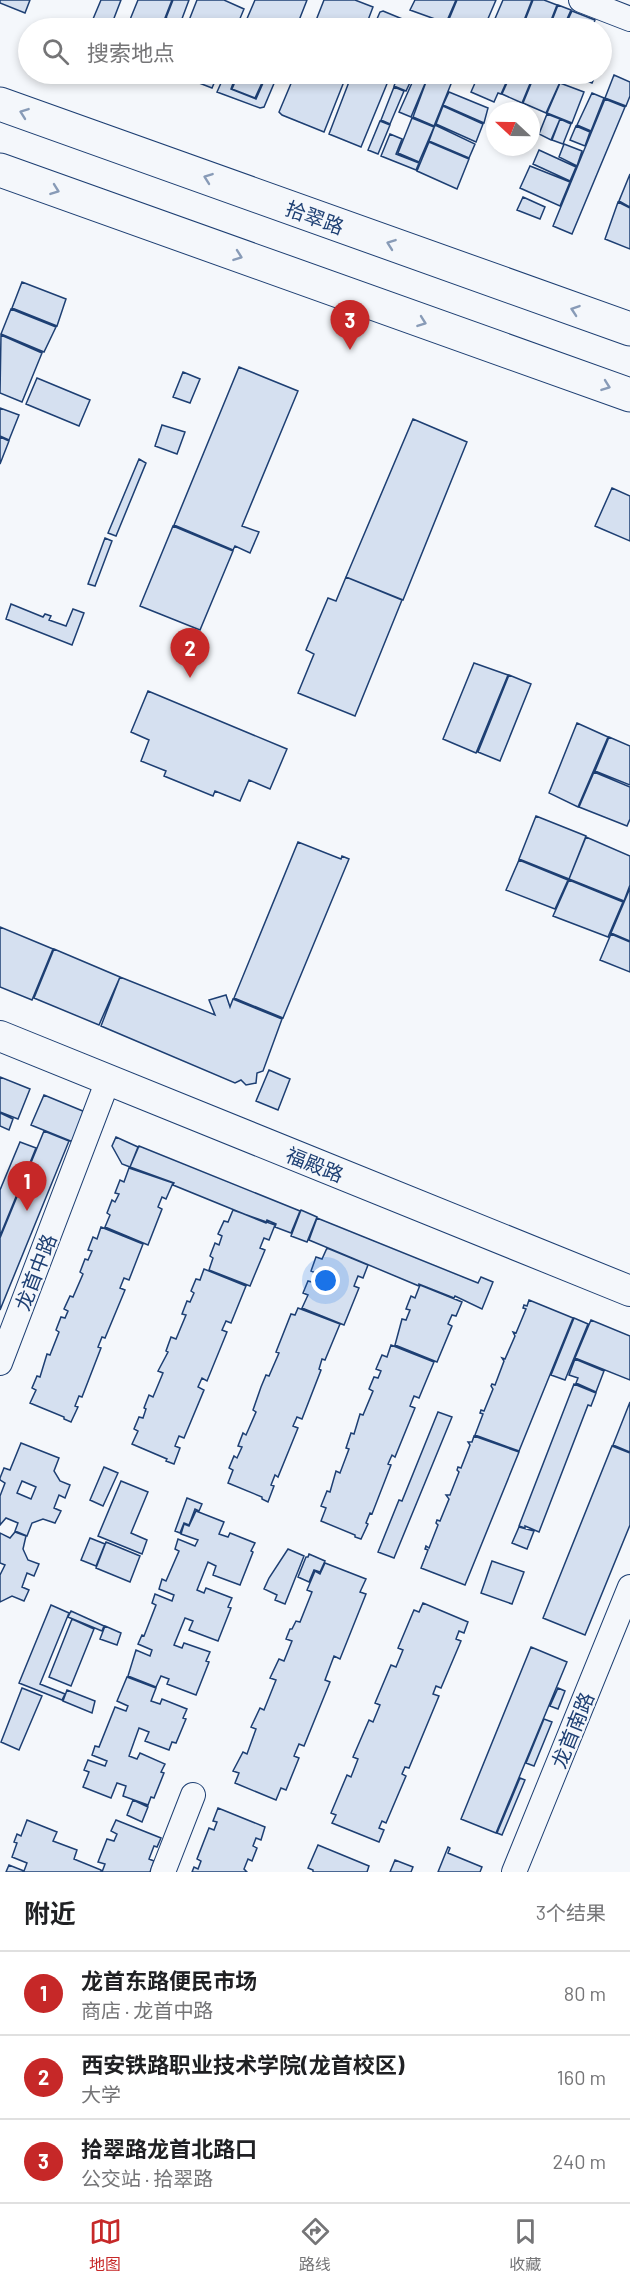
<!DOCTYPE html>
<html lang="zh">
<meta charset="utf-8">
<style>
:root{--surface:#fff;--page:#f2f2f2;--text:#202124;--muted:#757577;--line:#e0e0e0;--accent:#c62828}
body{margin:0;font-family:Barlow,"Noto Sans SC",sans-serif;background:var(--page);color:var(--text)}
.compass{position:absolute;left:486px;top:102px;width:54px;height:54px;border-radius:50%;background:var(--surface);box-shadow:0 3px 9px #0003;rotate:292deg}
.you{position:absolute;left:326px;top:1281px;width:21px;height:21px;margin:-15px;border:4px solid #fff;border-radius:50%;background:#1a73e8;box-shadow:0 0 0 9px #1a73e833}
.badge{display:grid;place-items:center;width:39px;height:39px;border-radius:50%;background:var(--accent);color:#fff;font-size:20px;font-weight:700}
.pin{position:absolute;translate:-50% -50px;filter:drop-shadow(0 2px 3px #0008)}
.pin::after{content:'';position:absolute;top:32px;width:21px;height:18px;background:inherit;clip-path:polygon(0 0,100% 0,50% 100%)}
.list{margin:0;padding:0;list-style:none}
h2{display:flex;justify-content:space-between;align-items:center;height:78px;margin:0;padding:0 24px;font-size:26px}
h2 small{font-size:20px;font-weight:400;color:var(--muted)}
.list li{display:grid;grid-template-columns:39px 1fr auto;gap:18px;align-items:center;box-sizing:border-box;height:84px;padding:0 24px;border-top:2px solid var(--line)}
.list b{display:block;font-size:22px;white-space:nowrap}
.list p{margin:0;font-size:20px;white-space:nowrap;color:var(--muted)}
.list em{font-size:20px;font-style:normal;color:var(--muted)}
.icon{flex:none;width:33px;height:33px;fill:none;stroke:currentColor;stroke-width:2;stroke-linecap:round;stroke-linejoin:round}
.map{position:relative;flex:none;width:630px;height:1872px;overflow:hidden}
.search{position:absolute;background:var(--surface);box-shadow:0 3px 9px #0003;left:18px;right:18px;top:18px;height:66px;display:flex;align-items:center;gap:15px;box-sizing:border-box;padding:0 21px;border-radius:33px;color:var(--muted);font-size:22px}
.sheet{height:330px;background:var(--surface)}
nav{display:flex;justify-content:space-around;align-items:center;box-sizing:border-box;height:84px;border-top:2px solid var(--line);background:var(--surface);font-size:16px;color:var(--muted)}
nav a{display:grid;justify-items:center;gap:3px}
nav .on{color:var(--accent)}
.map>svg:first-child{display:block}
.building{fill:#d5e0f0;stroke:#1d3f73;stroke-width:1.5;fill-rule:evenodd}
.lines{fill:none;stroke-linecap:round;stroke-linejoin:round}
.minor-casing{stroke:#1d3f73;stroke-width:26}
.tertiary-casing{stroke:#1d3f73;stroke-width:32}
.secondary-casing{stroke:#1d3f73;stroke-width:35}
.minor{stroke:#f4f7fb;stroke-width:24}
.tertiary{stroke:#f4f7fb;stroke-width:30}
.secondary{stroke:#f4f7fb;stroke-width:33}
.oneway{stroke:#889bb7}
.labels{text-anchor:middle;dominant-baseline:central;stroke-width:4.5;stroke-linejoin:round;paint-order:stroke}
.street-label{font-size:20px;fill:#1d3f73;stroke:#f4f7fb}
</style>
<div class="map">
<svg width="630" height="1872" viewBox="0 0 630 1872">
<rect width="100%" height="100%" fill="#f4f7fb"/>
<path class="building" d="M0 0H30L25 13 0 3Z
M101 0H121L111 26 93 19Z
M138 0H172L165 18 168 20 164 28 127 27Z
M173 0H189L180 24 166 18Z
M197 0H224L244 9 236 28H186Z
M255 0H307L296 28H243Z
M324 0H355L373 7 365 28H313Z
M415 0H456L446 23 410 10Z
M457 0H496L484 28H458L447 24Z
M503 0H532L521 28H491Z
M533 0H544L557 5 548 28H522Z
M558 5 571 10 563 28H549Z
M383 11 412 23 410 28H373L380 12Z
M572 11 595 20 592 28H564Z
M93 20 110 27V28H90Z
M176 74H218L212 88Z
M225 74 236 75 231 89 256 99 267 74H278L264 107 260 108 217 92Z
M234 74H266L255 98 232 89 238 75Z
M295 74H347L324 132 282 115 279 112Z
M352 74H391L361 147 329 134Z
M399 74H414L406 91 394 86Z
M416 74H429L411 117 399 112Z
M429 74H455L434 126 413 117Z
M479 74H510L501 94 498 93 494 102 471 92Z
M511 74H534L522 103 502 94Z
M535 74 560 82 546 113 523 103Z
M570 74H596L592 83Z
M614 75 630 82V96L626 106 605 98Z
M560 83 584 92 572 123 547 113Z
M394 87 404 91 390 124 381 120Z
M449 92 488 108 484 123 443 105Z
M592 93 604 98 591 131 577 125Z
M605 99 625 107 572 234 553 226Z
M443 106 483 124 476 142 436 124Z
M547 114 560 119 551 140 539 134Z
M412 118 434 127 419 162 398 153Z
M560 119 571 124 563 144 552 140Z
M380 121 390 125 378 154 368 150Z
M435 125 475 144 469 158 429 141Z
M576 126 590 132 585 146 570 140Z
M390 134 402 139 396 154 419 163 416 170 381 156Z
M429 142 469 159 457 189 417 171Z
M564 144 582 151 577 166 559 157Z
M539 150 576 167 570 181 533 164Z
M530 166 570 182 560 206 520 188Z
M630 174V207L619 201Z
M523 197 545 207 540 219 517 210Z
M618 202 630 208V249L605 239Z
M22 282 66 299 57 326 12 308Z
M11 309 56 327 44 352 1 334Z
M1 335 42 353 22 402 0 393Z
M239 367 298 391 242 526 259 532 250 553 235 546 233 550 174 525Z
M183 372 200 379 190 403 173 397Z
M37 378 90 400 79 426 26 404Z
M0 408 19 415 9 440 0 436Z
M413 419 467 442 403 600 346 577Z
M162 425 185 432 177 454 155 446Z
M0 437 9 441 0 464Z
M139 459 146 463 116 536 108 533Z
M612 488 630 496V541L595 526Z
M173 526 233 551 200 630 140 606Z
M105 538 112 541 95 586 88 584Z
M346 577 402 600 355 716 298 693 314 654 306 650 328 598 336 601Z
M11 604 43 617 45 614 51 616 49 620 66 626 73 609 84 613 72 645 6 619Z
M474 663 508 675 476 753 443 739Z
M509 675 531 684 500 761 478 752Z
M148 691 287 749 270 789 249 780 240 801 215 791 213 796 164 776 166 771 141 761 149 740 131 732Z
M577 723 608 737 578 807 549 793Z
M609 737 630 746V785L595 771Z
M594 772 630 787V819L627 826 579 807Z
M536 816 586 836 569 879 519 859Z
M586 837 630 856V885L624 901 569 879Z
M298 842 341 859 342 856 349 859 283 1018 234 998Z
M519 860 568 880 555 909 506 890Z
M569 880 623 902 608 937 553 916Z
M630 888V941L611 933Z
M0 927 53 949 32 1000 0 987Z
M611 934 630 942V972L600 960Z
M54 949 120 977 99 1025 34 998Z
M120 977 215 1015 209 1000 226 995 230 1007 233 999 282 1019 263 1071 257 1073 256 1083 246 1085 241 1080 235 1083 101 1026Z
M269 1070 290 1079 278 1110 256 1101Z
M0 1077 30 1089 18 1119 0 1112Z
M44 1095 90 1114 78 1144 31 1125Z
M0 1113 13 1119 9 1130 0 1126Z
M44 1131 69 1141 0 1310V1238Z
M116 1137 138 1147 130 1167 122 1164 112 1146Z
M20 1142 36 1148 0 1236V1190Z
M139 1146 300 1211 291 1233 275 1227 276 1224 267 1220 266 1223 173 1185 174 1183 130 1167Z
M129 1168 173 1183 166 1199 162 1197 158 1207 162 1209 148 1245 105 1227 110 1215 107 1213 112 1200 115 1202 119 1194 115 1193 120 1180 124 1182Z
M233 1210 275 1225 269 1240 264 1238 260 1248 265 1250 250 1286 209 1270 213 1258 210 1256 215 1243 219 1245 222 1236 218 1234 224 1221 228 1222Z
M301 1210 317 1217 307 1242 291 1236Z
M317 1218 478 1283 481 1277 493 1282 482 1309 455 1296 454 1298 419 1284V1286L309 1240Z
M101 1227 143 1244 129 1280 124 1278 120 1288 125 1290 105 1338 102 1337 98 1347 101 1348 82 1397 79 1396 75 1406 78 1407 71 1422 64 1419V1417L30 1403 36 1390 32 1388 37 1376 40 1377 47 1354 50 1355 59 1332 56 1330 61 1317 65 1318 68 1311 64 1309 70 1296 73 1297 83 1274 80 1272 85 1259 88 1260 92 1251 88 1250 93 1237 97 1239Z
M327 1248 368 1265 363 1278 358 1276 354 1286 359 1288 344 1325 302 1308 308 1295 303 1293 308 1281 312 1282 316 1273 311 1271 316 1257 322 1259Z
M204 1269 246 1286 231 1323 226 1321 222 1330 227 1332 207 1381 202 1378 198 1387 204 1390 184 1438 179 1436 175 1446 180 1448 174 1464 166 1461 167 1459 132 1444 138 1431 134 1429 139 1417 143 1418 146 1409 144 1408 149 1395 153 1397 163 1373 158 1371 168 1352 166 1351 171 1337 176 1339 186 1315 182 1314 187 1301 190 1302 194 1293 191 1291 196 1279 200 1280Z
M420 1285 462 1302 456 1316 452 1315 448 1324 452 1326 437 1362 395 1345 402 1319 406 1320 410 1310 406 1309 411 1296 415 1298Z
M529 1300 573 1318 519 1451 475 1435 483 1414 480 1413 481 1410 484 1411 493 1389 491 1386 492 1384 495 1385 504 1361 502 1358 505 1359 515 1336 513 1332 516 1333 526 1309 523 1308 524 1305 527 1306Z
M298 1308 340 1324 325 1360 322 1359 319 1369 321 1370 302 1419 297 1417 293 1426 298 1428 278 1477 275 1475 271 1485 274 1486 268 1502 262 1499V1497L228 1483 233 1470 229 1468 234 1456 237 1458 242 1447 238 1446 243 1433 246 1435 256 1412 253 1410 261 1387 266 1375 269 1376 279 1353 276 1352 291 1314 295 1315Z
M574 1318 588 1324 565 1380 551 1375Z
M591 1320 630 1336V1380L575 1358Z
M391 1345 434 1362 419 1398 414 1396 410 1406 415 1408 395 1457 392 1455 388 1464 391 1465 372 1514 370 1513 366 1523 368 1524 361 1539 355 1537V1535L321 1521 326 1508 321 1506 327 1491 330 1492 336 1471 340 1473 349 1449 346 1448 351 1433 354 1434 360 1414 363 1415 373 1391 369 1389 374 1377 378 1378 381 1371 376 1369 382 1355 387 1357Z
M575 1359 604 1371 596 1392 576 1383 578 1378 569 1375Z
M574 1384 596 1393 591 1406 588 1405 539 1532 525 1526V1528L519 1526Z
M630 1402V1452L613 1445Z
M438 1412 452 1417 394 1558 378 1552 399 1500 402 1501Z
M474 1436 519 1452 465 1585 421 1568 428 1550 425 1549 426 1546 429 1548 438 1525 436 1523 437 1520 440 1521 449 1499 446 1495H450L459 1472 457 1470 458 1467 461 1468 470 1445 468 1442H472Z
M21 1443 59 1458 54 1471 60 1481 70 1485 65 1498 59 1495 54 1508 61 1511 55 1523 43 1519 32 1523 27 1536 15 1531 18 1523 6 1518 0 1525V1496L5 1483 0 1480V1478L4 1468 10 1470ZM22 1481 36 1487 31 1499 17 1493Z
M612 1446 630 1453V1525L585 1635 543 1618Z
M104 1467 118 1473 103 1506 90 1500Z
M121 1481 148 1492 131 1533 147 1540 142 1554 98 1536Z
M187 1498 202 1504 199 1511 195 1509 189 1525 184 1523 180 1533 175 1531Z
M196 1511 224 1522 219 1534 228 1537 230 1533 255 1543 251 1551 253 1552 240 1585 213 1575 216 1566 208 1562 197 1590 204 1593 206 1588 232 1598 228 1607 231 1608 218 1641 189 1630 193 1621 185 1618 174 1645 182 1648 184 1643 210 1652 206 1661 209 1662 196 1695 167 1684 169 1679 161 1676 156 1687 128 1676 136 1650 150 1656 152 1650 138 1644 142 1635 144 1636 156 1605 152 1603 155 1594 172 1601 174 1595 159 1589 162 1579 166 1581 179 1551 175 1549 178 1539 195 1546 198 1540 181 1534 184 1524 189 1526Z
M519 1527 534 1531 527 1549 512 1543Z
M15 1532 26 1536 23 1549 28 1560 39 1564 34 1576 27 1573 22 1587 29 1590 24 1601 12 1596 0 1602V1575L5 1565 0 1563V1533L10 1538Z
M90 1538 105 1544 96 1566 81 1560Z
M106 1542 140 1556 130 1582 96 1568Z
M288 1549 304 1556 285 1604 275 1600 277 1595 264 1589 269 1578Z
M309 1554 325 1561 320 1572 314 1570 309 1582 298 1577 306 1557H308Z
M492 1561 524 1572 512 1604 481 1593Z
M325 1563 366 1579 360 1592 366 1594 340 1659 334 1656 325 1680 330 1682 304 1746 299 1744 294 1756 299 1758 286 1790 281 1788 276 1800 235 1783 239 1773 233 1771 243 1752 247 1754 256 1729 251 1727 260 1708 264 1710 276 1680 270 1678 279 1659 284 1661 292 1641 286 1639 290 1629H292L296 1621 300 1622 312 1592 307 1590 315 1571 320 1574Z
M423 1603 468 1622 464 1633 459 1631 456 1639 461 1641 441 1688 436 1686 433 1694 439 1696 409 1768 405 1767 402 1774 406 1776 386 1823 382 1821 379 1828 384 1830 379 1842 332 1823 336 1815 331 1813 347 1775 351 1777 358 1759 353 1757 369 1720 373 1722 380 1705 375 1703 391 1665 396 1667 403 1650 398 1648 414 1610 419 1612Z
M51 1605 69 1613 40 1684 65 1694 62 1700 19 1683Z
M71 1611 104 1626 102 1631 68 1617Z
M72 1619 94 1629 71 1686 49 1677Z
M105 1626 121 1633 117 1645 100 1639Z
M531 1647 567 1662 496 1833 461 1819Z
M127 1677 156 1688 151 1701 160 1704 162 1699 187 1709 183 1718 186 1719 176 1743 172 1742 169 1750 145 1741 149 1732 139 1728 129 1756 137 1759 140 1753 165 1764 161 1772 164 1773 154 1798 151 1797 148 1805 123 1796 126 1786 117 1783 111 1798 83 1787 89 1772 84 1770 88 1760 105 1766 107 1761 92 1755 95 1746 99 1747 115 1707 126 1711 128 1706 117 1701Z
M22 1688 42 1696 19 1750 1 1742Z
M558 1688 565 1691 558 1709 550 1706Z
M67 1690 95 1701 92 1713 63 1701Z
M544 1719 552 1722 534 1766 526 1763Z
M520 1778 525 1780 502 1835 497 1833Z
M133 1800 148 1807 142 1822 127 1815Z
M218 1808 265 1827 261 1840 256 1838 253 1846 257 1848 252 1861 248 1859 244 1869 247 1872H192L194 1867 198 1869 201 1861 197 1859 209 1828 214 1830 217 1822 213 1821Z
M27 1820 57 1832 53 1841 77 1850 74 1859 101 1870V1872H6L9 1865 24 1871 27 1863 12 1857 17 1843 14 1842 17 1834 21 1836Z
M116 1820 161 1838 157 1847 154 1846 149 1859 154 1861 150 1872H102L105 1864 98 1862 107 1839 114 1841 117 1834 111 1831Z
M318 1845 369 1866 367 1872H313V1870L308 1868Z
M448 1847 450 1848 448 1853 482 1867 480 1872H438Z
M395 1860 413 1867 411 1872H390Z"/>
<g class="lines">
<defs>
<path id="minor" d="M581 0 630 19
M0 1363 108 1080
M163 1872 193 1795
M514 1872 630 1587"/>
<path id="tertiary" d="M0 1036 630 1291"/>
<path id="secondary" d="M0 104 630 329
M0 170 630 395"/>
</defs>
<use href="#minor" class="minor-casing"/>
<use href="#tertiary" class="tertiary-casing"/>
<use href="#secondary" class="secondary-casing"/>
<use href="#minor" class="minor"/>
<use href="#tertiary" class="tertiary"/>
<use href="#secondary" class="secondary"/>
</g>
<defs><path id="oneway-chevron" d="M-2-3.5L2.5 0L-2 3.5" fill="none" stroke-width="1.6" stroke-linecap="round" stroke-linejoin="round" transform="scale(1.5)"/></defs>
<g class="oneway">
<use href="#oneway-chevron" transform="translate(24 113) rotate(-160)"/>
<use href="#oneway-chevron" transform="translate(208 178) rotate(-160)"/>
<use href="#oneway-chevron" transform="translate(55 190) rotate(20)"/>
<use href="#oneway-chevron" transform="translate(391 244) rotate(-160)"/>
<use href="#oneway-chevron" transform="translate(238 256) rotate(20)"/>
<use href="#oneway-chevron" transform="translate(575 310) rotate(-161)"/>
<use href="#oneway-chevron" transform="translate(422 322) rotate(20)"/>
<use href="#oneway-chevron" transform="translate(606 386) rotate(20)"/>
</g>
<g class="labels">
<g class="street-label">
<text transform="translate(315 217) rotate(20)">拾翠路</text>
<text transform="translate(315 1164) rotate(22)">福殿路</text>
<text transform="translate(35 1272) rotate(-69)">龙首中路</text>
<text transform="translate(572 1730) rotate(-68)">龙首南路</text>
</g>
</g>
</svg>
<svg class="compass" viewBox="-18 -18 36 36"><path d="M0-13l5 13h-10z" fill="#e53935"/><path d="M0 13l5-13h-10z" fill="#757577"/></svg>
<div class="you"></div>
<div class="pin badge" style="left:27px;top:1211px">1</div>
<div class="pin badge" style="left:190px;top:678px">2</div>
<div class="pin badge" style="left:350px;top:350px">3</div>
<div class="search"><svg class="icon" aria-label="search" viewBox="0 0 24 24"><circle cx="10" cy="10" r="6"/><path d="M15 15l6 6"/></svg>搜索地点</div>
</div>
<section class="sheet">
<h2>附近<small>3个结果</small></h2>
<ul class="list">
<li><span class="badge">1</span><div><b>龙首东路便民市场</b><p>商店 · 龙首中路</p></div><em>80 m</em></li>
<li><span class="badge">2</span><div><b>西安铁路职业技术学院(龙首校区)</b><p>大学</p></div><em>160 m</em></li>
<li><span class="badge">3</span><div><b>拾翠路龙首北路口</b><p>公交站 · 拾翠路</p></div><em>240 m</em></li>
</ul>
</section>
<nav>
<a class="on"><svg class="icon" aria-label="map" viewBox="0 0 24 24"><path d="M3 6l6-2 6 2 6-2v14l-6 2-6-2-6 2zM9 4v14M15 6v14"/></svg>地图</a>
<a><svg class="icon" aria-label="directions" viewBox="0 0 24 24"><path d="M12 3l9 9-9 9-9-9zM9 14v-3h6M13 9l2 2-2 2"/></svg>路线</a>
<a><svg class="icon" aria-label="saved" viewBox="0 0 24 24"><path d="M7 4h10v16l-5-4-5 4z"/></svg>收藏</a>
</nav>
